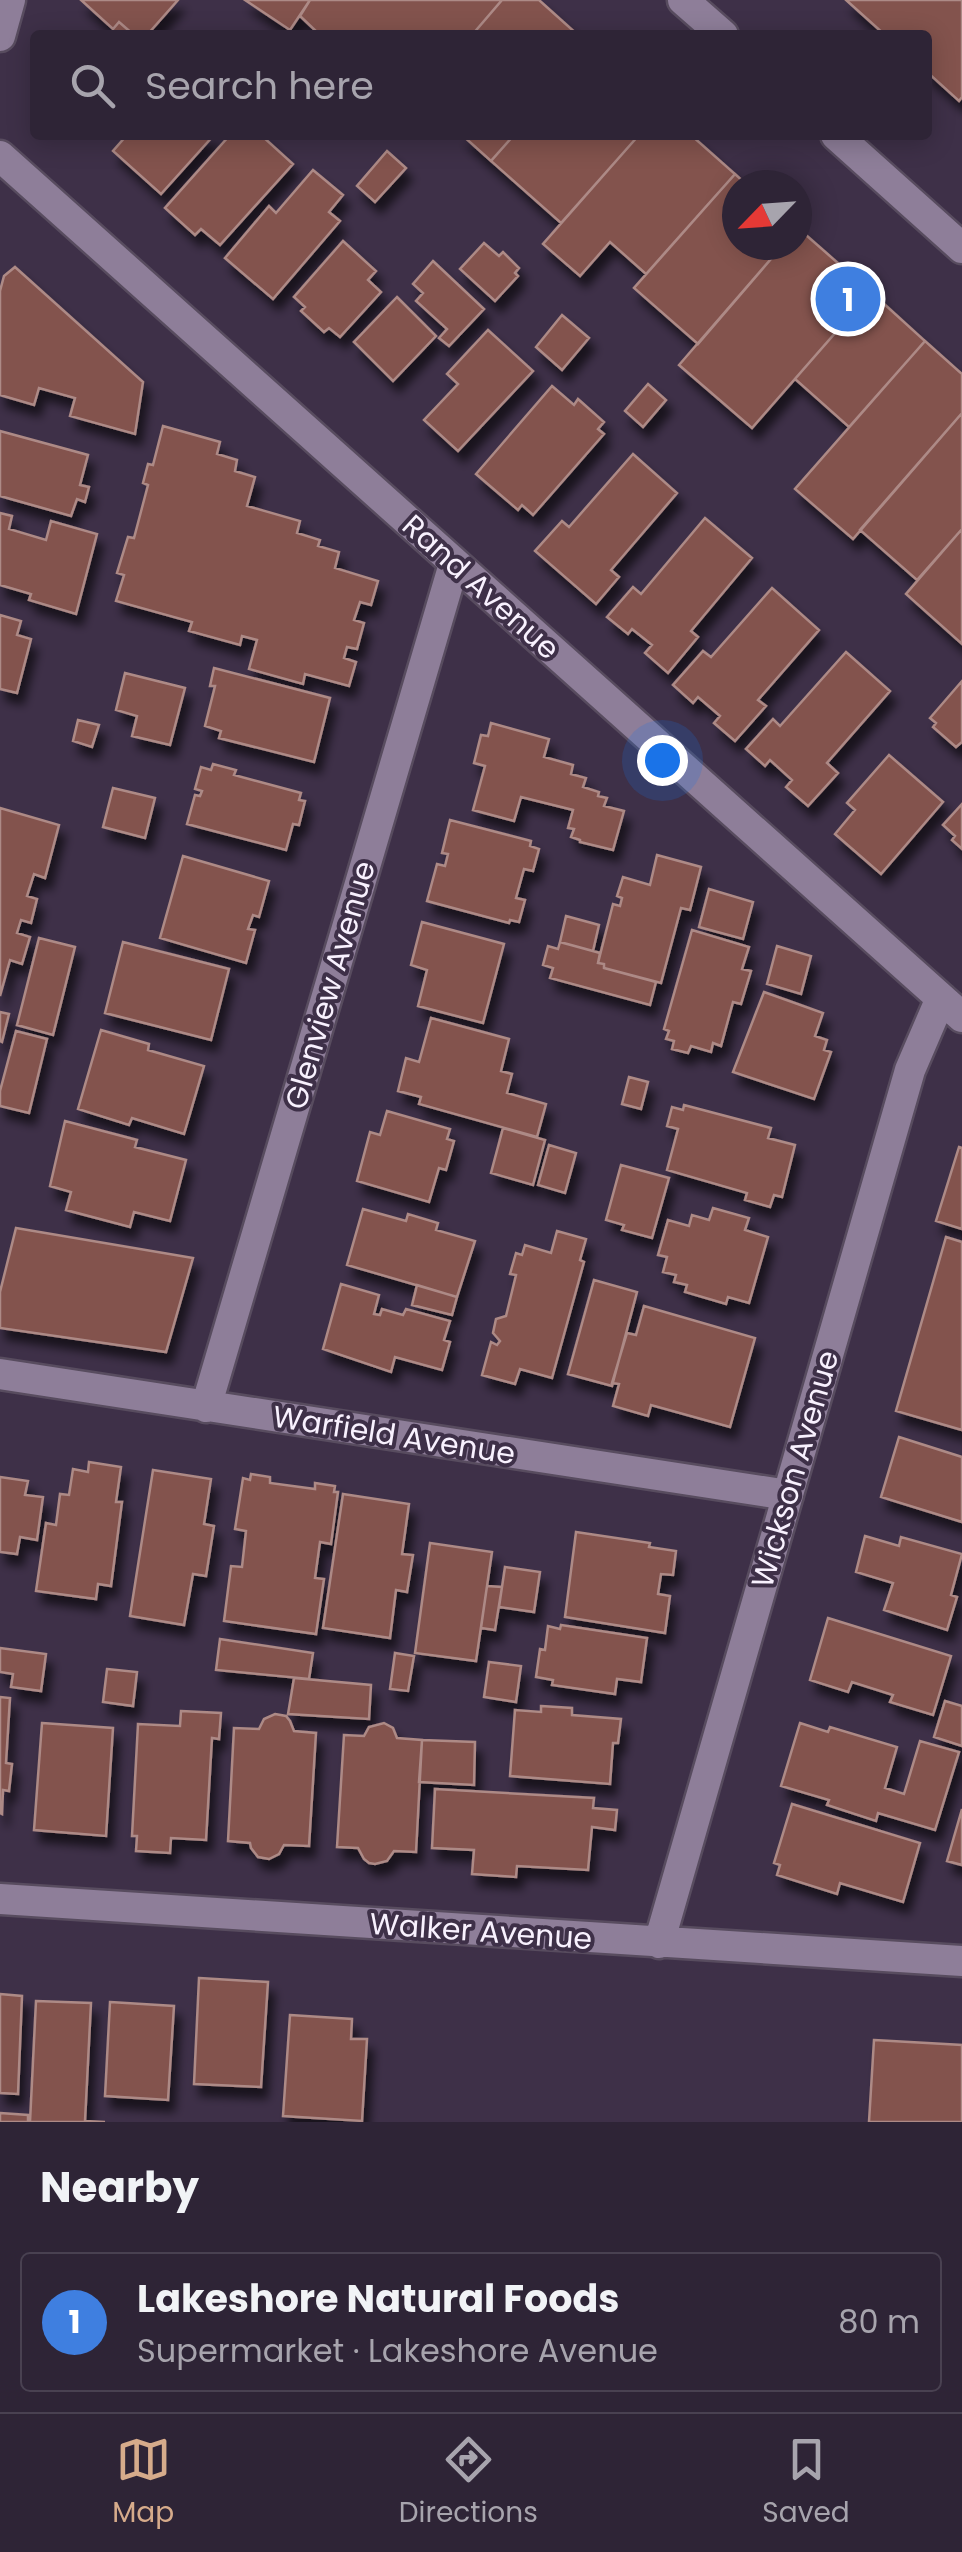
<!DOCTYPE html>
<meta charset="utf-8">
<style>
:root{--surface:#2e2436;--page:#362c3e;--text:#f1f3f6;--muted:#a7a4ad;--line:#494151;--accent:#d6ab8b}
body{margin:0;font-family:Poppins,sans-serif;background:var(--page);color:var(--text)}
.compass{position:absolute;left:722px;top:170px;width:90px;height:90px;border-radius:50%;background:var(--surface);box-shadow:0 5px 25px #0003;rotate:245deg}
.you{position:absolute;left:662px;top:760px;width:35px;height:35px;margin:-25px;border:8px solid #fff;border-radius:50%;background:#1a73e8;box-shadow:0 0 0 15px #1a73e833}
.badge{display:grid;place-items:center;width:65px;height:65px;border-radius:50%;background:var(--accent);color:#fff;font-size:32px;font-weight:700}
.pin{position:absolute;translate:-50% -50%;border:5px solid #fff;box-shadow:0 2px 10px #0006}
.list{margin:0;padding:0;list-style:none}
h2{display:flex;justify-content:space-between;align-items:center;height:130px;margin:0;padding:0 40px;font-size:42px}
h2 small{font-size:32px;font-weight:400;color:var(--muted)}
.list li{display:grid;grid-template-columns:65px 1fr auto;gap:30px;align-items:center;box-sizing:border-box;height:140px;margin:0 20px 20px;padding:0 20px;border:2px solid var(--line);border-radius:10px}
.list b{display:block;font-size:38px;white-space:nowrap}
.list p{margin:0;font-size:32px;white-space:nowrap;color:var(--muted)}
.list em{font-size:32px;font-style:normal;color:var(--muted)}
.icon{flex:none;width:55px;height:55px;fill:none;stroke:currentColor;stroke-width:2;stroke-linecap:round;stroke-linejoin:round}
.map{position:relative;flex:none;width:962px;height:2122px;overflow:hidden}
.search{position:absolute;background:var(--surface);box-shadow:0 5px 25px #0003;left:30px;right:30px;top:30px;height:110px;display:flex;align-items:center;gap:25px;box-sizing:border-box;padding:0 35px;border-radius:10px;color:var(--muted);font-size:38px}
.sheet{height:290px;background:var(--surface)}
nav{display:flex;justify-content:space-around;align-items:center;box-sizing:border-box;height:140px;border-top:2px solid var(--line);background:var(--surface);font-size:28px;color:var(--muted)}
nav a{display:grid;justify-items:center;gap:5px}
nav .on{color:var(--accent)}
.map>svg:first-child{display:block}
.building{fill:#83524e;stroke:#ad8a86;stroke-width:2.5;filter:url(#shadow)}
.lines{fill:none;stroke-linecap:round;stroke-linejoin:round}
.minor-casing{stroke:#584c5f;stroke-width:35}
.tertiary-casing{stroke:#584c5f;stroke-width:35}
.minor{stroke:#8e7e99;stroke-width:30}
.tertiary{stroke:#8e7e99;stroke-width:30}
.labels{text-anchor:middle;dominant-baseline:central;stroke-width:8;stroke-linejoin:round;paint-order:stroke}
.street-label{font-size:30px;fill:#f8f1fe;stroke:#3e3048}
</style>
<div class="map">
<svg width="962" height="2122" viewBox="0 0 962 2122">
<defs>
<filter id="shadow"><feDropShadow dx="6" dy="11" stdDeviation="5" flood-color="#0009"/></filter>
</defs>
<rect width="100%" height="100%" fill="#3e3048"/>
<path class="building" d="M81 0H178L147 35H134L119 22 113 29Z
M245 0H310L290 30Z
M310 0H502L472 35H320L300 16Z
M502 0H539L578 35H472Z
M846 0H962V97L959 101 927 72V35H885Z
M119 22 134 35H108Z
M127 135H214L161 194 113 151Z
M230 135H261L293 164 220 245 201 229 195 235 165 208Z
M462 135H514L491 161Z
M514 135H639L561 223 491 161Z
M639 135H691L735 174 646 274 610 242 580 276 543 244Z
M387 151 406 168 375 202 357 186Z
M313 170 343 195 329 212 340 221 273 299 225 258 269 206 276 213Z
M735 174 747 185H737V245H783L698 344 634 288Z
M798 228 871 292 752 428 679 365 783 245H797Z
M343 241 376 271 368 280 381 292 340 337 329 328 324 332 301 311 305 307 294 297Z
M484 243 499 256 503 252 519 268 515 273 518 276 495 301 460 269Z
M433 261 484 309 449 346 439 338 447 329 416 301 423 293 413 284Z
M15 267 143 382 135 434 70 416 75 398 39 388 34 405 0 395V291L4 276Z
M871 292 925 341 849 427 795 379Z
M397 297 436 336 393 381 354 342Z
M562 315 589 338 562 370 536 347Z
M488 330 533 371 458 451 424 420 458 384 447 374Z
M925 341 962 374V413L853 539 795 489Z
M648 384 666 400 643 427 625 411Z
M552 386 574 405 578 399 604 422 598 429 604 434 533 515 522 505 518 510 476 474Z
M962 413V529L917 580 860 530Z
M163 426 220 442 217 454 237 460 235 471 255 477 247 506 300 521 297 533 320 540 318 546 339 552 335 568 378 581 371 605 360 602 354 620 364 623 357 649 347 647 344 658 356 662 349 686 305 674 303 684 249 669 257 640 242 636 240 645 189 631 192 622 116 601 124 575 117 573 128 537 134 538 148 485 143 483 148 464 153 465Z
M0 431 88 455 80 485 89 487 85 502 77 499 71 516 0 496Z
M633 454 677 493 611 570 619 577 596 604 535 551 562 521 569 527Z
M0 513 12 516 9 529 46 540 51 521 97 534 76 614 29 600 31 594 0 585Z
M705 518 752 558 691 631 698 637 668 673 645 653 652 645 632 629 628 634 607 617 633 587 641 594Z
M962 529V644L906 594Z
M772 588 819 630 758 700 766 706 735 741 714 723 720 716 698 697 693 703 673 685 703 651 711 657Z
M0 615 21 621 17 635 31 639 17 693 0 689Z
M846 652 890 691 827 763 838 773 808 806 786 787 792 780 770 760 765 766 746 749 773 719 780 726Z
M214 668 330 698 314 762 219 738 221 731 205 726 215 686H210Z
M125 673 185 688 170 745 132 736 137 716 116 710Z
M962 681V742L956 747 933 727 936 723 930 718Z
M78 720 99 725 92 747 73 741Z
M491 723 549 739 544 757 573 765 571 774 586 778 583 787 599 792 598 796 607 798 604 806 624 811 613 850 580 842V840L571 837 574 829 568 828 573 810 521 797 514 821 473 810 485 766 474 763 481 735 488 736Z
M889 755 943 802 881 874 835 834 855 810 847 803Z
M213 764 236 770 234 775 301 793 299 800 305 801 299 825 293 824 286 850 187 824 195 795 200 796 202 791 195 789 201 767 211 770Z
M113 788 155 798 145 838 103 827Z
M962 804V849L952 840 955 836 943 825Z
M0 808 59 825 45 878 34 874 27 896 37 899 31 923 21 920 17 933 30 937 22 964 10 960 0 996Z
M450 820 531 841 530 846 539 849 533 871 524 869 516 898 525 900 519 922 510 920 509 923 427 901 437 864 445 866 448 854 442 853Z
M657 855 701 867 690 910 681 908 661 983 604 968V964L598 963 613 904 620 906 622 898 617 896 623 877 650 885Z
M183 856 269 881 259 917 253 915 248 929 255 930 246 963 160 938Z
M709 889 753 902 743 939 699 927Z
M566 916 599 925 593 951 560 942Z
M422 922 504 944 483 1023 418 1006 427 970 411 965Z
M692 930 749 947 742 969 751 971 741 1004 733 1002 721 1046 713 1043 711 1052 691 1046 688 1053 672 1049 674 1041 666 1039 669 1031 664 1029Z
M39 938 75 947 53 1035 17 1025Z
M123 942 229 969 211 1040 105 1013Z
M560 942 600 953 598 963 604 964V968L656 982 650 1005 550 978 553 968 543 965 548 946 558 949Z
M777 946 811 956 801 994 767 984Z
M764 992 823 1013 815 1036 827 1040 824 1050 831 1052 814 1099 733 1072Z
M0 1012 9 1014 2 1042 0 1041Z
M431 1018 509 1039 501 1071 512 1074 507 1093 546 1104 537 1137 419 1104 421 1097 398 1091 406 1058 419 1062Z
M101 1030 149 1044 148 1050 204 1066 184 1134 132 1118 129 1125 78 1109Z
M16 1031 47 1039 29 1113 0 1106V1091Z
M629 1077 648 1082 641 1109 622 1104Z
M684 1105 771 1128 768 1138 795 1145 782 1197 774 1195 770 1207 745 1200 747 1193 667 1170 678 1129 667 1126 672 1107 683 1110Z
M387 1111 450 1129 447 1139 454 1141 446 1170 439 1168 429 1202 357 1181 370 1132 380 1135Z
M65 1121 137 1140 135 1147 186 1160 170 1221 134 1212 130 1227 66 1210 71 1192 50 1186Z
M503 1128 545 1140 533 1185 491 1173Z
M549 1145 576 1153 565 1193 538 1185Z
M959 1147 962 1148V1229L936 1221Z
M621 1165 669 1178 652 1238 622 1230 624 1225 606 1220Z
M713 1208 749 1218 745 1230 768 1237 749 1303 728 1297 726 1304 685 1292 687 1285 674 1282 676 1275 663 1272 667 1257 658 1255 668 1220 689 1226 692 1215 709 1220Z
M363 1209 406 1221 408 1214 438 1223 436 1230 475 1241 457 1297 347 1265Z
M16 1228 193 1258 166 1352 0 1328V1292Z
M557 1231 586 1239 580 1260 584 1262 552 1378 520 1369 515 1384 482 1375 491 1342 497 1345 500 1341 493 1333 496 1319 506 1316 516 1275 510 1274 516 1253 522 1255 525 1245 551 1253Z
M946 1237 962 1242V1430L896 1411Z
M594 1280 637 1292 612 1386 568 1374Z
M341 1284 379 1295 374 1314 380 1315 382 1309 403 1315 406 1309 450 1321 444 1340 450 1342 442 1370 395 1357 391 1372 323 1349Z
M417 1285 457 1297 452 1315 412 1305Z
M644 1306 755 1338 730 1427 651 1405 648 1416 613 1406 619 1384 612 1383 627 1333 636 1335Z
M899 1437 962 1457V1522L881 1497Z
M89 1462 121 1467 116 1502H122L111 1586 98 1584 96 1599 36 1591 46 1523 56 1525 60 1494 69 1495 73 1469 88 1472Z
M153 1470 211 1479 204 1524 214 1526 206 1576 193 1574 184 1625 130 1616Z
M251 1474 270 1477V1483L315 1489V1483L335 1486 334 1492H338L331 1544 320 1542 315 1578 324 1579 316 1634 224 1621 231 1566 242 1567 246 1531 235 1529 243 1478 250 1480Z
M0 1477 28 1481 25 1495 43 1497 37 1540 20 1537 17 1554 0 1552Z
M343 1494 409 1504 402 1554 413 1555 407 1592 396 1590 390 1638 323 1628Z
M576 1532 650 1543 649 1547 676 1551 673 1575 661 1574 658 1594 670 1596 665 1633 565 1617Z
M865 1536 899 1546 901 1537 962 1554 951 1595 957 1597 947 1630 884 1610 893 1583 856 1572Z
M430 1543 492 1552 476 1661 415 1653Z
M505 1567 540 1572 534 1612 499 1607Z
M487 1586 502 1587 495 1630 481 1628Z
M828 1618 951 1656 933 1715 890 1702 893 1695 852 1682 848 1692 810 1680Z
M561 1625 647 1638 641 1682 617 1679 615 1694 552 1685 553 1680 536 1677 540 1649 545 1650 548 1626 560 1629Z
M220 1639 313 1653 309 1679 216 1670Z
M0 1648 46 1654 41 1691 11 1687 13 1674 0 1672Z
M395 1653 414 1656 408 1691 390 1689Z
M489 1662 521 1666 516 1702 484 1697Z
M107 1669 137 1672 133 1706 103 1702Z
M294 1678 371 1685 369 1719 288 1714Z
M0 1697 10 1698 6 1763 12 1764 9 1791 3 1790 2 1814 0 1813Z
M945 1701 962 1706V1746L934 1737Z
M541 1706 572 1708V1715L621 1719 618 1743H613L610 1784 510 1776 515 1710 541 1712Z
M181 1711 221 1713 219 1739 212 1738 206 1840 171 1838 170 1853 136 1851 137 1836H132L138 1724 180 1726Z
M275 1714 286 1716 290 1721 294 1731 316 1733 309 1846 284 1845 279 1854 269 1859 258 1857 251 1848 250 1843 228 1841 234 1728 259 1729 264 1719Z
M42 1723 113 1728 106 1836 34 1830Z
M384 1723 393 1728 397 1738 422 1740 416 1852 394 1851 387 1861 375 1864 369 1863 364 1859 358 1848 337 1847 344 1735 364 1736 369 1727Z
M800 1723 828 1732 830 1727 897 1747 885 1788 904 1794 920 1741 959 1752 935 1830 878 1813 876 1821 827 1805 829 1800 781 1786Z
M422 1740 475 1742 474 1785 419 1782Z
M435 1789 594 1798 593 1808 617 1810 615 1830 592 1827 588 1870 517 1866 516 1877 472 1874 474 1850 432 1848Z
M792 1804 920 1843 903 1902 840 1883 837 1894 777 1875 780 1865 774 1863Z
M962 1809V1865L947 1861Z
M199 1978 268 1982 261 2087 194 2084Z
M0 1994 22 1996 18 2094 0 2093Z
M36 2001 91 2003 85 2121 105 2122H30Z
M110 2002 174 2006 168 2100 105 2096Z
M290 2015 352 2019 351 2039H367L362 2121 283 2116Z
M874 2040 962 2045V2122H869Z
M0 2113 28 2115V2122H0Z"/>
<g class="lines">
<defs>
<path id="minor" d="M0 156 962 1017
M0 1374 788 1495
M206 1407 454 564
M0 1899 962 1961
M659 1943 910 1070 941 998"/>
<path id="tertiary" d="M683 0 723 35
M0 36 10 0
M836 135 962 248"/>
</defs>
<use href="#minor" class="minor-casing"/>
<use href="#tertiary" class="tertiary-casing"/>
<use href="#minor" class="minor"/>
<use href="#tertiary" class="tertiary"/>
</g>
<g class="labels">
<g class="street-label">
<text transform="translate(481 587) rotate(42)">Rand Avenue</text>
<text transform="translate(330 985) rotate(-74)">Glenview Avenue</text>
<text transform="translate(394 1435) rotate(9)">Warfield Avenue</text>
<text transform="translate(795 1469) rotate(-74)">Wickson Avenue</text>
<text transform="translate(481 1931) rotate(4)">Walker Avenue</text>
</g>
</g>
</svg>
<svg class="compass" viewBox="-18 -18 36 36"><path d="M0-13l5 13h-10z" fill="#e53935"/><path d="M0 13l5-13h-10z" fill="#a7a4ad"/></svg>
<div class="you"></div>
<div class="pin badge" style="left:848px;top:299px;background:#3f7fe0">1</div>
<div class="search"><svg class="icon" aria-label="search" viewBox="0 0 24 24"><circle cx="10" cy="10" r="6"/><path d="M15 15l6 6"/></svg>Search here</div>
</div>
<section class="sheet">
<h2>Nearby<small></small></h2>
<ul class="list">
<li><span class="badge" style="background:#3f7fe0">1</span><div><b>Lakeshore Natural Foods</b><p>Supermarket · Lakeshore Avenue</p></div><em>80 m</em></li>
</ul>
</section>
<nav>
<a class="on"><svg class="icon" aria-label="map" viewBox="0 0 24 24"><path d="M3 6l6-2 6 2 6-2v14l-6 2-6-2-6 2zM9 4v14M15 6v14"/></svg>Map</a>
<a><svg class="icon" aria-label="directions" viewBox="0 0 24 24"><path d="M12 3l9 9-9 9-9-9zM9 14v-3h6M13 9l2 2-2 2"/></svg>Directions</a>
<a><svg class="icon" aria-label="saved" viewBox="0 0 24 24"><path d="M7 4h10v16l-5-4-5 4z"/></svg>Saved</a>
</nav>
